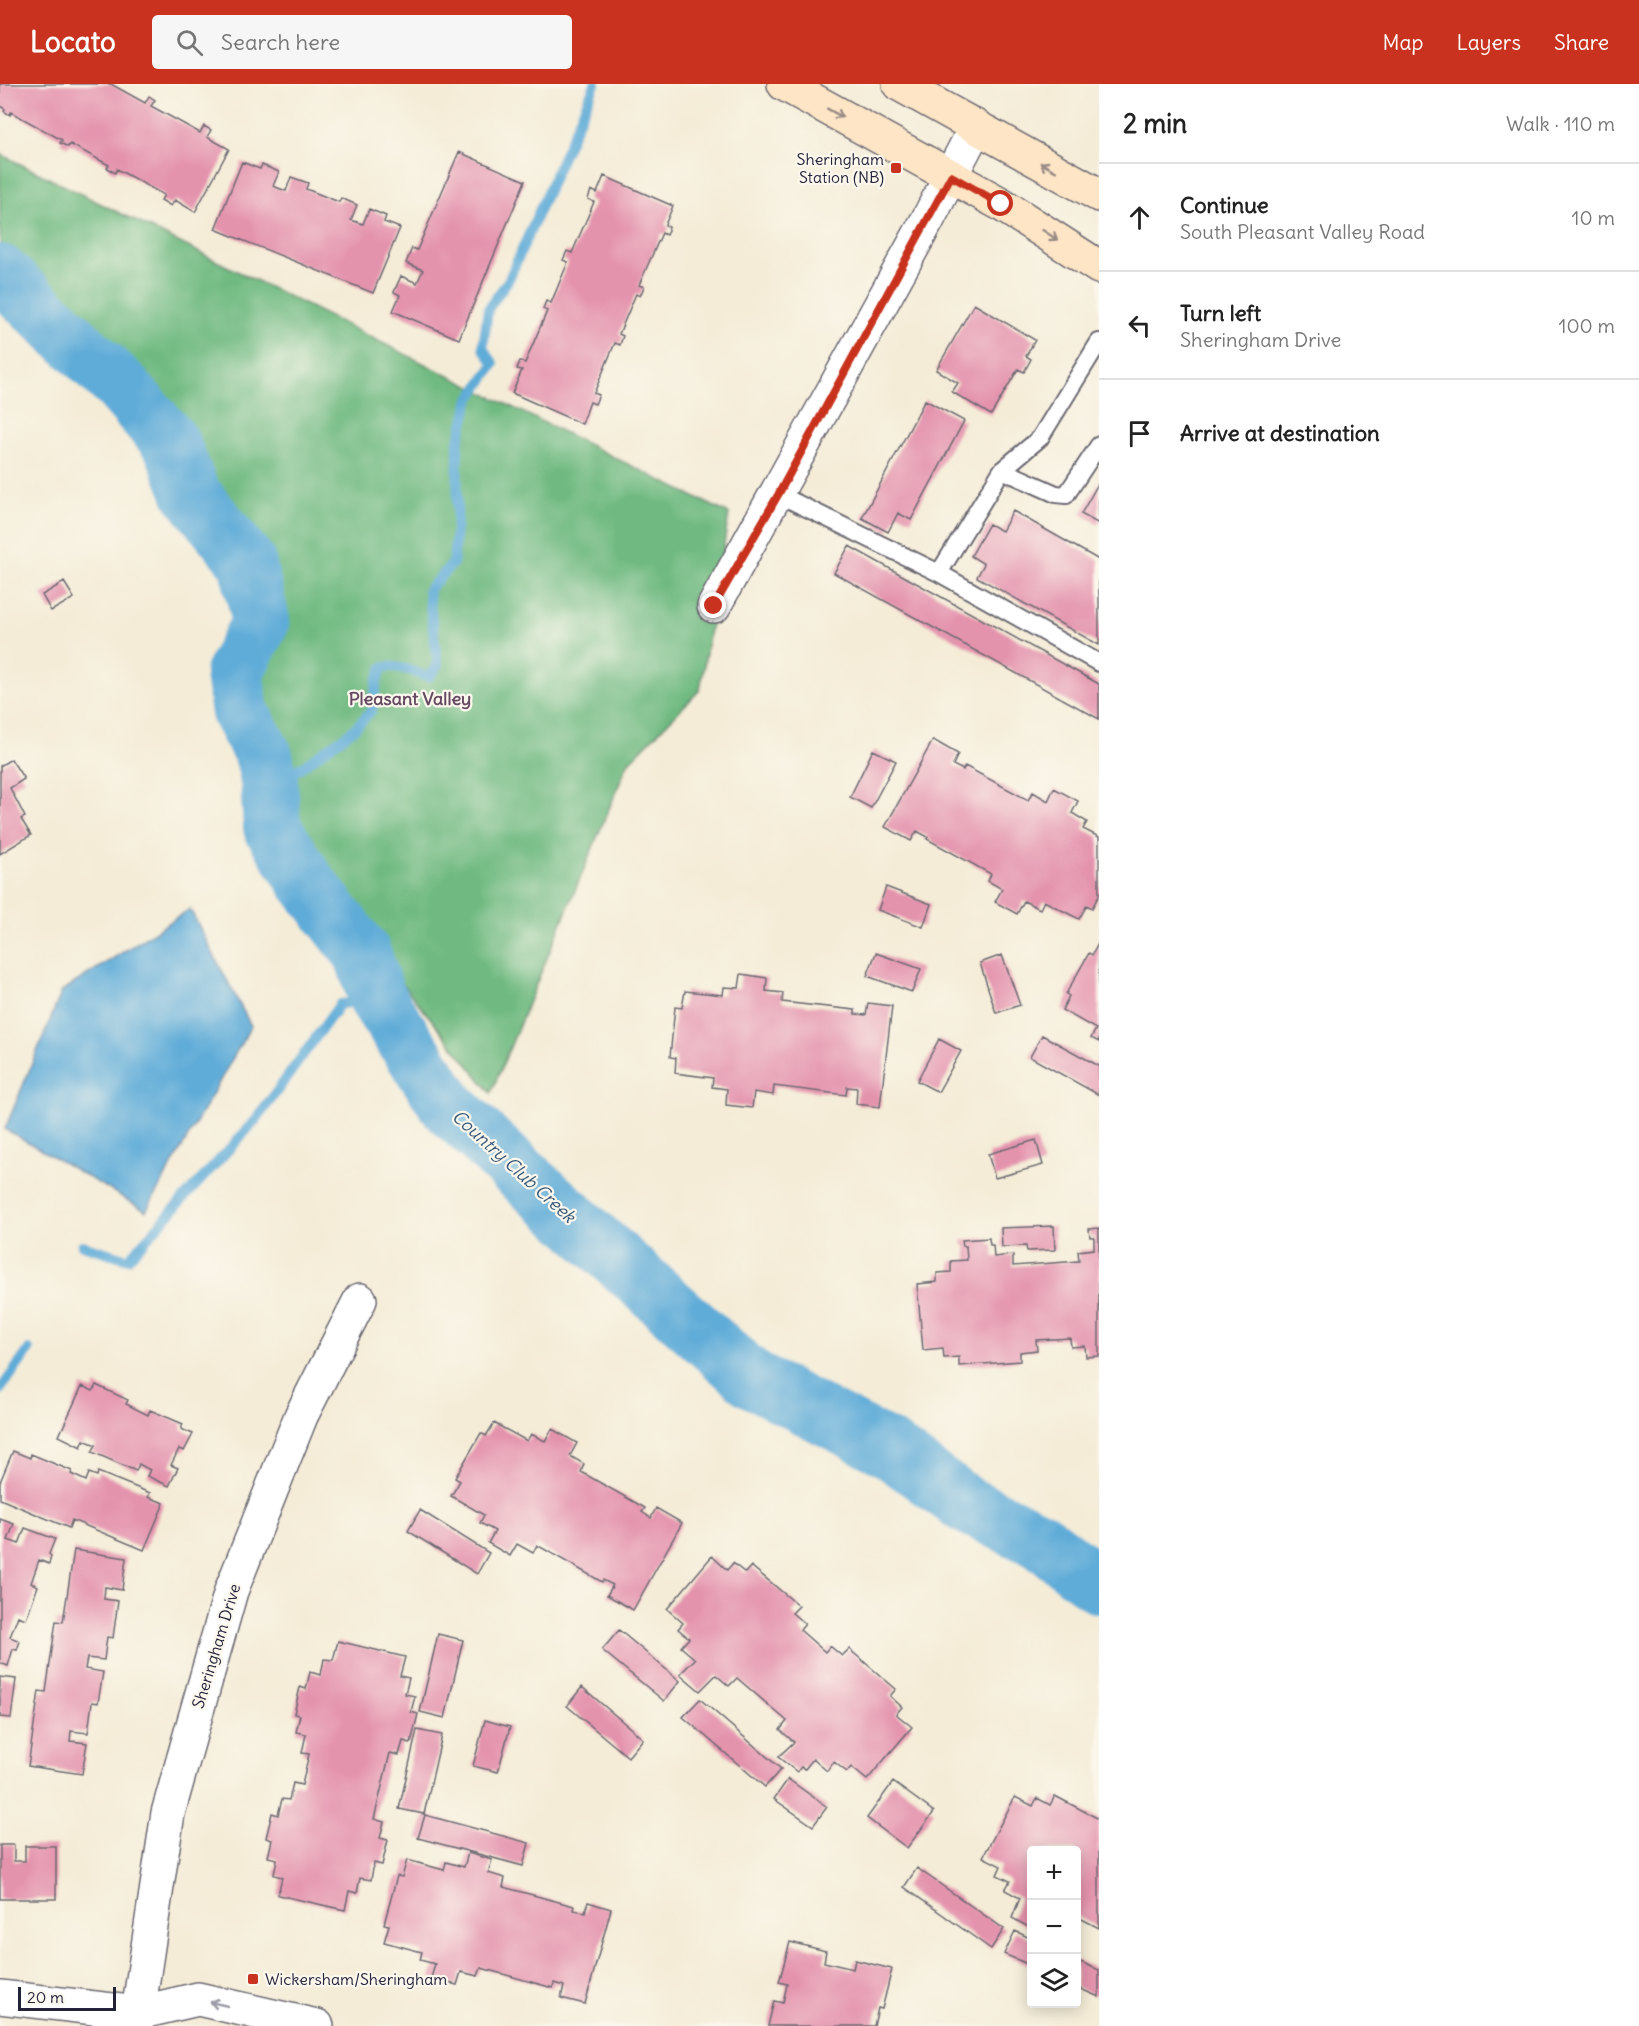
<!DOCTYPE html>
<meta charset="utf-8">
<style>
:root{--surface:#fff;--page:#f6f6f6;--text:#222;--muted:#767676;--line:#e0e0e0;--accent:#c8321e}
body{margin:0;font-family:Delius,sans-serif;background:var(--page);color:var(--text)}
.controls{position:absolute;right:18px;bottom:18px;display:grid;overflow:hidden;border-radius:6px;box-shadow:0 3px 15px #0003}
.controls button{width:54px;height:54px;display:grid;place-items:center;padding:0;border:0;border-bottom:2px solid var(--line);background:var(--surface);color:var(--text);font:30px sans-serif}
.scale{position:absolute;left:18px;bottom:15px;width:98px;box-sizing:border-box;padding-left:6px;border:3px solid #22223b;border-top:0;font-size:16px;line-height:21px;white-space:nowrap;color:#22223b;-webkit-text-stroke:4px #fbf7ec;paint-order:stroke}
.stop{position:absolute;width:18px;height:18px;margin:-14px;border:4px solid #c8321e;border-radius:50%;background:#fff}
.stop.end{background:#c8321e;border-color:#fff;box-shadow:0 2px 6px #0008}
.list{margin:0;padding:0;list-style:none}
h2{display:flex;justify-content:space-between;align-items:center;height:78px;margin:0;padding:0 24px;font-size:26px}
h2 small{font-size:20px;font-weight:400;color:var(--muted)}
.list li{display:grid;grid-template-columns:39px 1fr auto;gap:18px;align-items:center;box-sizing:border-box;height:108px;padding:0 24px;border-top:2px solid var(--line)}
.list b{display:block;font-size:22px;white-space:nowrap}
.list p{margin:0;font-size:20px;white-space:nowrap;color:var(--muted)}
.list em{font-size:20px;font-style:normal;color:var(--muted)}
.icon{flex:none;width:33px;height:33px;fill:none;stroke:currentColor;stroke-width:2;stroke-linecap:round;stroke-linejoin:round}
.map{position:relative;flex:none;width:1099px;height:1942px;overflow:hidden}
header{display:flex;align-items:center;gap:36px;box-sizing:border-box;height:84px;padding:0 30px;background:var(--accent);color:#fff}
header strong{font-size:28px}
nav{display:flex;gap:33px;margin-inline-start:auto;font-size:21px}
.search{width:420px;height:54px;background:var(--page);display:flex;align-items:center;gap:15px;box-sizing:border-box;padding:0 21px;border-radius:6px;color:var(--muted);font-size:22px}
main{display:flex}
aside{flex:1;background:var(--surface)}
.map>svg:first-child{display:block}
.forest{fill:#6fba81;stroke:#486e5e;stroke-width:1.5}
.water{fill:#5eacd8;stroke:#40678a;stroke-width:1.5}
.lines{fill:none;stroke-linecap:round;stroke-linejoin:round}
.stream{stroke:#5eacd8;stroke-width:10}
.river{stroke:#5eacd8;stroke-width:58}
.building{fill:#e493ad}
.service-casing{stroke:#6c6972;stroke-width:20}
.minor-casing{stroke:#6c6972;stroke-width:36}
.tertiary-casing{stroke:#6c6972;stroke-width:36}
.secondary-casing{stroke:#6c6972;stroke-width:36}
.service{stroke:#fff;stroke-width:16}
.minor{stroke:#fff;stroke-width:33}
.tertiary{stroke:#fff;stroke-width:33}
.secondary{stroke:#fde5c5;stroke-width:33}
.oneway{stroke:#9a8d87}
.oneway2{stroke:#9c9ca7}
.route{stroke:#c8321e;stroke-width:8}
.poi-dot{fill:#c8321e;stroke:#fbf7ec;stroke-width:2}
.labels{text-anchor:middle;dominant-baseline:central;stroke-width:4.5;stroke-linejoin:round;paint-order:stroke}
.poi-label{font-size:16px;fill:#22223b;stroke:#fbf7ec;text-anchor:end}
.street-label{font-size:16px;fill:#22223b;stroke:#fbf7ec}
.neighbourhood-label{font-size:18px;font-weight:bold;fill:#664a63;stroke:#fbf7ec}
.water-label{font-size:18px;font-style:italic;fill:#3a597a;stroke:#fbf7ec}
</style>
<header>
<strong>Locato</strong>
<div class="search"><svg class="icon" aria-label="search" viewBox="0 0 24 24"><circle cx="10" cy="10" r="6"/><path d="M15 15l6 6"/></svg>Search here</div>
<nav><a>Map</a><a>Layers</a><a>Share</a></nav>
</header>
<main>
<div class="map">
<svg width="1099" height="1942" viewBox="0 0 1099 1942">
<rect width="100%" height="100%" fill="#fbf7ec"/>
<filter id="ink" filterUnits="userSpaceOnUse"><feTurbulence type="fractalNoise" baseFrequency=".0167" numOctaves="2"/><feDisplacementMap in="SourceGraphic" scale="12" xChannelSelector="R" yChannelSelector="G"/><feConvolveMatrix kernelMatrix="1 2 1 2 8 2 1 2 1" color-interpolation-filters="sRGB"/></filter>
<filter id="wash" filterUnits="userSpaceOnUse"><feTurbulence type="fractalNoise" baseFrequency=".008" numOctaves="4" result="noise"/><feDisplacementMap in="SourceGraphic" scale="24" xChannelSelector="R" yChannelSelector="G"/><feGaussianBlur stdDeviation="1.35" result="paint"/><feColorMatrix in="noise" values="0 0 0 0 0 0 0 0 0 0 0 0 0 0 0 0 0 1.4 0 .05"/><feComposite in="paint" operator="in"/></filter>
<g filter="url(#wash)">
<rect width="100%" height="100%" fill="#f4ecd7"/>
<path class="forest" d="M0 70 729 430 700 606 628 679 491 1009 287 758 285 711 245 591 273 536 265 498 233 441 193 389 147 316 0 176Z"/>
<path class="water" d="M190 825 251 942 146 1127 5 1045 62 907Z"/>
<g class="lines">
<path class="stream" d="M269 697 296 687 353 646 372 626 377 597 383 583C400 581 412 588 429 593L438 581 428 506 453 479 457 434 458 360 469 317 494 280 483 264 488 225 509 195 595 0
M82 1161 128 1175 256 1036 340 920 378 916
M0 1306 29 1266"/>
<path class="river" d="M0 189 120 301 171 359 191 409 247 478 261 537 234 589 240 628 264 672 269 697 272 743 306 797 362 869 378 916 449 1023 521 1090 752 1295 889 1365 966 1421 1040 1456 1099 1501"/>
</g>
<g id="blocks">
<path class="building" d="M0 0H111L145 19 149 12 155 16 151 22 200 49 204 42 211 46 207 53 229 65 195 128 175 116 171 122 161 116 164 111 117 85 115 89 107 84 109 81 70 60 68 63 60 59 62 56 11 28 10 31 4 27 5 25 0 22Z
M459 68 525 97 459 255 393 227 400 211 394 208 401 192 417 199 423 186 406 179 412 164 417 166Z
M242 78 260 85 262 81 279 88 273 102 286 107 291 93 308 99 306 105 339 118 341 114 357 121 351 136 363 140 369 125 386 132 384 138 400 144 373 209 215 145Z
M604 92 673 122 665 141 669 143 666 151 662 149 639 201 644 203 640 212 636 210 619 250 623 252 620 261 615 259 594 309 599 311 595 320 590 318 582 340 512 309 522 286 517 285 520 277 525 279 547 227 543 225 546 217 551 219 568 178 563 176 567 167 572 169 594 118 588 115 591 106 597 109Z
M974 220 1035 256 1026 272 1031 275 1024 288 1018 285 991 331 952 308 958 299 936 286Z
M925 316 964 337 911 436 898 429 888 448 862 434Z
M1099 398V440L1081 430Z
M1013 427 1099 476V561L977 493 984 480 971 472 989 440 1002 447Z
M849 462 1099 600V635L834 489Z
M64 498 74 514 51 527 42 511Z
M933 656 958 670 953 681 963 686 965 682 1028 716 1033 708 1048 717 1054 704 1078 717 1072 729 1087 738 1083 745 1099 753V811L1092 824 1087 821 1079 835 1044 817 1040 825 1024 817 1017 830 995 818 1002 805 988 797 991 790 927 755 928 753 917 747 911 757 885 743Z
M873 666 896 677 871 724 850 713Z
M11 675 24 695 10 704 25 733 21 735 31 751 0 770V682Z
M886 803 931 820 923 843 878 826Z
M1099 858V958L1091 954 1096 945 1062 926 1069 912 1066 910 1089 869 1092 871Z
M876 869 921 885 912 908 867 892Z
M1002 871 1020 921 996 929 980 879Z
M741 890 767 894 766 907 783 909 782 918 855 926V930L866 931 868 919 892 922 880 1023 856 1020 857 1004 847 1003 846 1011 774 1002 773 1011 754 1008 752 1024 726 1021 727 1005 712 1003 713 994 675 989 676 974 670 973 675 923 682 924 685 907 723 911 724 903 739 904Z
M1042 951 1099 982V1011L1030 973Z
M939 955 961 967 938 1008 917 997Z
M1036 1056 1043 1081 995 1094 988 1070Z
M1054 1142 1055 1166 1027 1167 1026 1162 1002 1163 1001 1144Z
M1099 1144V1272L1086 1273 1085 1262 1071 1263 1070 1254 1036 1256 1037 1266 1020 1268V1277L959 1282V1273L944 1274 943 1264 923 1266 917 1200 937 1198V1189L951 1188V1177L967 1176 966 1162H963L962 1156 989 1154 990 1161H993L994 1173 1013 1171V1182L1079 1177 1078 1167 1094 1165V1153H1090L1089 1145Z
M96 1301 128 1316 126 1320 148 1331 150 1326 183 1340 181 1345 193 1350 184 1367 179 1365 171 1381 178 1384 169 1402 147 1392 150 1386 139 1380 136 1387 92 1368 96 1361 84 1356 81 1363 59 1352 82 1302 93 1307Z
M494 1339 527 1357 531 1350 545 1357 552 1345 577 1359 570 1372 584 1380 581 1388 645 1424 642 1428 651 1434 656 1424 682 1439 633 1526 607 1511 613 1501 603 1496 602 1498 537 1461 533 1469 517 1460 510 1472 488 1459 495 1447 480 1439 484 1431 451 1412 460 1397 455 1394 481 1349 486 1352Z
M13 1367 30 1374 31 1370 72 1387 71 1390 86 1397 89 1389 97 1392 98 1388 150 1409 148 1413 164 1419 144 1466 72 1436 69 1444 0 1415V1398Z
M420 1426 489 1469 477 1490 408 1447Z
M0 1435 14 1440 8 1456 19 1460 25 1444 55 1455 49 1470 51 1472 49 1480 39 1476 31 1499 38 1502 26 1535 18 1532 10 1553 20 1557 17 1566 13 1565 8 1582 0 1579Z
M74 1466 126 1474 122 1506 105 1503 104 1515 118 1517 113 1554 107 1553 104 1576 87 1574 85 1585 103 1588 98 1619 92 1618 88 1649 71 1647 70 1657 87 1659 82 1690 28 1682 39 1607 46 1608 56 1537 63 1538Z
M712 1472 727 1486 733 1479 745 1489 751 1482 799 1522 792 1529 805 1540 800 1546 825 1568 830 1562 842 1572 849 1565 896 1605 890 1612 902 1623 896 1630 912 1643 867 1696 851 1683 847 1688 834 1678 827 1687 813 1675 805 1685 801 1683 797 1688 778 1673 794 1658 780 1646 787 1637 737 1594 729 1602 716 1591 700 1607 680 1590 695 1575 681 1563 689 1554 678 1545 683 1539 667 1525Z
M619 1546 680 1597 664 1617 602 1566Z
M438 1550 463 1556 445 1634 420 1628Z
M338 1557 405 1573 400 1592 409 1594 405 1610 415 1612 411 1628 418 1630 411 1659 403 1657 399 1671 390 1669 374 1735 384 1738 380 1754 388 1756 382 1781 374 1779 371 1796 360 1794 357 1809 349 1807 345 1826 278 1811 282 1793 274 1791 277 1775 268 1773 272 1756 266 1754 272 1729 278 1731 282 1715 289 1716 293 1699 302 1701 309 1670 302 1669 306 1650 296 1648 300 1631 294 1630 300 1603 306 1605 310 1588 321 1591 324 1575 333 1576Z
M0 1593 16 1595 11 1634 0 1633Z
M582 1603 643 1655 628 1673 567 1622Z
M700 1615 781 1685 765 1703 683 1633Z
M485 1636 510 1643 498 1688 473 1682Z
M417 1646 442 1651 424 1730 399 1725Z
M788 1695 827 1723 813 1742 774 1715Z
M893 1698 934 1728 907 1764 867 1734Z
M1055 1712 1099 1735V1844L1076 1832V1766H1032V1845L1012 1834 1020 1814 1005 1806 1010 1797 997 1791 1001 1782 983 1773 1015 1713 1033 1722 1037 1714 1050 1721Z
M425 1731 529 1759 523 1782 418 1754Z
M0 1761H14V1777H25V1762H56V1815H0Z
M468 1769 492 1776 488 1789 505 1794 503 1803 574 1822 573 1826 585 1828 588 1818 611 1825 585 1920 561 1914 564 1902 554 1899 553 1904 481 1884 478 1892 461 1888 457 1901 431 1894 435 1880 420 1876 422 1868 384 1858 389 1841 384 1840 397 1792 402 1793 407 1776 444 1786 446 1778 464 1783Z
M917 1784 1004 1845 991 1865 904 1803Z
M1015 1847 1032 1855V1882L1004 1870Z
M790 1858 826 1867 824 1878 853 1885 855 1876 892 1885 882 1925 878 1924 874 1942H768L774 1917 783 1919 787 1900 779 1898Z
M1076 1876 1099 1886V1913L1076 1903Z"/>
</g>
</g>
<g filter="url(#ink)">
<use href="#blocks" fill-opacity="0" stroke="#6c6972" stroke-width="1.5"/>
<g class="lines">
<defs>
<path id="service" d="M1002 386 1040 354 1099 258
M778 410 939 489 1099 579
M939 489 1002 386 1056 410 1066 411 1099 361"/>
<path id="minor" d="M714 522 927 137 976 43
M138 1929 168 1729 231 1507 301 1332 360 1216"/>
<path id="tertiary" d="M0 1913 138 1929 198 1915 317 1942"/>
<path id="secondary" d="M784 0 1001 120 1099 183
M899 0 1099 111"/>
</defs>
<use href="#service" class="service-casing"/>
<use href="#minor" class="minor-casing"/>
<use href="#tertiary" class="tertiary-casing"/>
<use href="#secondary" class="secondary-casing"/>
<use href="#service" class="service"/>
<use href="#minor" class="minor"/>
<use href="#tertiary" class="tertiary"/>
<use href="#secondary" class="secondary"/>
</g>
<defs><path id="oneway-shaft" d="M-6 0H5M1.5-3L5.5 0L1.5 3" fill="none" stroke-width="1.6" stroke-linecap="round" stroke-linejoin="round" transform="scale(1.5)"/></defs>
<g class="oneway">
<use href="#oneway-shaft" transform="translate(835 29) rotate(29)"/>
<use href="#oneway-shaft" transform="translate(1048 83) rotate(-151)"/>
<use href="#oneway-shaft" transform="translate(1050 151) rotate(33)"/>
</g>
<use class="oneway2" href="#oneway-shaft" transform="translate(219 1920) rotate(-167)"/>
</g>
<g class="lines" filter="url(#ink)">
<path class="route" d="M714 522 778 411 951 92 1001 120"/>
</g>
<g class="poi-dot">
<rect x="890" y="78" width="12" height="12" rx="3"/>
<rect x="247" y="1889" width="12" height="12" rx="3"/>
</g>
<g class="labels">
<g class="poi-label">
<text x="884" y="75">Sheringham<tspan x="884" dy="18">Station (NB)</tspan></text>
<text x="265" y="1895" text-anchor="start">Wickersham/Sheringham</text>
</g>
<g class="street-label">
<text transform="translate(216 1562) rotate(-73)">Sheringham Drive</text>
</g>
<g class="neighbourhood-label">
<text x="410" y="614">Pleasant Valley</text>
</g>
<g class="water-label">
<text transform="translate(514 1082) rotate(42)">Country Club Creek</text>
</g>
</g>
</svg>
<div class="controls">
<button>+</button>
<button>−</button>
<button><svg class="icon" aria-label="layers" viewBox="0 0 24 24"><path d="M12 4l9 5-9 5-9-5zM3 14l9 5 9-5"/></svg></button>
</div>
<div class="scale">20 m</div>
<div class="stop" style="left:1001px;top:120px"></div>
<div class="stop end" style="left:714px;top:522px"></div>
</div>
<aside>
<h2>2 min<small>Walk · 110 m</small></h2>
<ul class="list">
<li><svg class="icon" aria-label="ahead" viewBox="0 0 24 24"><path d="M12 20V5M6 11l6-6 6 6"/></svg><div><b>Continue</b><p>South Pleasant Valley Road</p></div><em>10 m</em></li>
<li><svg class="icon" aria-label="left" viewBox="0 0 24 24"><path d="M17 20v-9H6M10 6l-5 5 5 5"/></svg><div><b>Turn left</b><p>Sheringham Drive</p></div><em>100 m</em></li>
<li><svg class="icon" aria-label="arrive" viewBox="0 0 24 24"><path d="M6 21V4h12l-3 4 3 4H6"/></svg><div><b>Arrive at destination</b></div></li>
</ul>
</aside>
</main>
